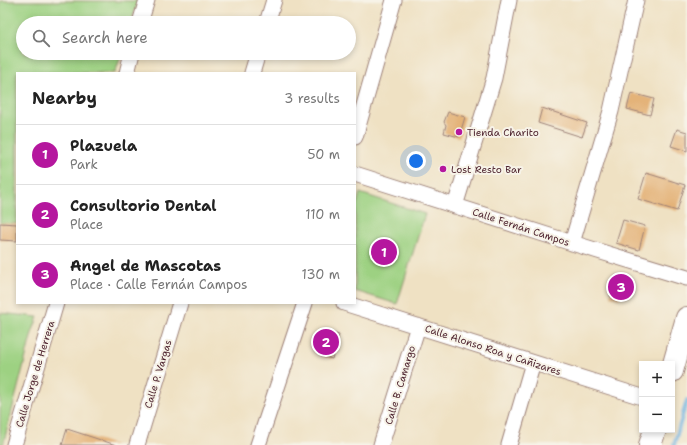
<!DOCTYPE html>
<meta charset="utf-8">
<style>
:root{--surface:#fff;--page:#f6f6f6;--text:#222;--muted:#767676;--line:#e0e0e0;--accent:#b5179e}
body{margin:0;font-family:"Shantell Sans",sans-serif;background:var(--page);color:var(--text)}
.controls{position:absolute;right:12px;bottom:12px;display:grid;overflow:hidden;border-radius:0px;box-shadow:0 2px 6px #0003}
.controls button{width:36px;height:36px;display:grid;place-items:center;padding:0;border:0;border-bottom:1px solid var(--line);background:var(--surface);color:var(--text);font:20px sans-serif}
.you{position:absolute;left:416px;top:161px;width:14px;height:14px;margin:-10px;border:3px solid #fff;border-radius:50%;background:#1a73e8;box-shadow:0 0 0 6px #1a73e833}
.badge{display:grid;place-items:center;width:26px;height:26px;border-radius:50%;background:var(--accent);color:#fff;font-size:13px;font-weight:700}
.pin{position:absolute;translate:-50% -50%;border:2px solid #fff;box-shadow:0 1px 4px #0006}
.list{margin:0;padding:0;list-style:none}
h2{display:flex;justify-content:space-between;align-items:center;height:52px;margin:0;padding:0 16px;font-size:17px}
h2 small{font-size:13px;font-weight:400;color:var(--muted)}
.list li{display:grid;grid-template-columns:26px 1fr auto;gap:12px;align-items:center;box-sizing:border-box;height:60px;padding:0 16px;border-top:1px solid var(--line)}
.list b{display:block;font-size:15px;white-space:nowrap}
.list p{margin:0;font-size:13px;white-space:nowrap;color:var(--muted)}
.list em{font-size:13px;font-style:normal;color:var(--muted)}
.icon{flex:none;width:22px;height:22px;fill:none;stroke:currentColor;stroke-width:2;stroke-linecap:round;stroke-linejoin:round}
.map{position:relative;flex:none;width:687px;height:445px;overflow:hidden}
.search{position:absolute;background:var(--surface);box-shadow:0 2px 6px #0003;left:16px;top:16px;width:340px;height:44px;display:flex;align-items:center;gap:10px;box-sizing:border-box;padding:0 14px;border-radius:22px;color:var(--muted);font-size:15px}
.panel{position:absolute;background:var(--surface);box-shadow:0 2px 6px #0003;left:16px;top:72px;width:340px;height:232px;border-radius:0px}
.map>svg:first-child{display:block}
.green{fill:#9dd182;stroke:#747856}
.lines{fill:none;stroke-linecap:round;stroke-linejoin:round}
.stream{stroke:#68addd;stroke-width:4}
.building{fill:#e4b379}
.street-casing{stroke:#9c8077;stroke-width:17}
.highway-casing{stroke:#9c8077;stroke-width:24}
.street{stroke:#fff;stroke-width:15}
.highway{stroke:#fff;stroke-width:22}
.poi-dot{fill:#b5179e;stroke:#f7f3e8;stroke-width:1.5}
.labels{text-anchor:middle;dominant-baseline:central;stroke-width:4;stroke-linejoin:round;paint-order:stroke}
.poi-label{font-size:10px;fill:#4a1f2b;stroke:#f7f3e8;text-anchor:start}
.street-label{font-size:10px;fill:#4a1f2b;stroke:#f7f3e8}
</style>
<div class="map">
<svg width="687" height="445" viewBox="0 0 687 445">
<rect width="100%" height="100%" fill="#f7f3e8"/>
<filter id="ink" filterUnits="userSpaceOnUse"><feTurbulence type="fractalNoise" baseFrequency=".025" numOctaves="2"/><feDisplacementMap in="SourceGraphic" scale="8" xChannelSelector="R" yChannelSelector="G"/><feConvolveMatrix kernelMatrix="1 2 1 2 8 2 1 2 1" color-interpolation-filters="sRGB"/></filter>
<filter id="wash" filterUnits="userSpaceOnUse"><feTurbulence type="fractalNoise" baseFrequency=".012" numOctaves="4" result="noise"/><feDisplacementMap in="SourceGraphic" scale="16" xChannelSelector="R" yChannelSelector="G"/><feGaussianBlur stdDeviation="0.9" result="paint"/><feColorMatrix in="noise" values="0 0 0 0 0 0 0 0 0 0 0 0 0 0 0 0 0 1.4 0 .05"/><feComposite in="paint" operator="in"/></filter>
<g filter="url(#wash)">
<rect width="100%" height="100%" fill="#efe1c3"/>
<path class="green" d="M0 1H138L131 23H23V53H122L115 73H17V224L0 223Z
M360 193 425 214 397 304 355 291V209Z
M0 313 38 317 32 333 3 445H0Z"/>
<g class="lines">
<path class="stream" d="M674 445 687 400"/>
</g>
<g id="blocks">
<path class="building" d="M631 93 654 99 650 115 627 109Z
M542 108 587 123 582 137 538 123Z
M448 112 465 117 459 137 444 133 446 125 444 122Z
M677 129 687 132V151L671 146Z
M646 173 685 185 677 211 638 199Z
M623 220 645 226 639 250 616 243Z
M0 223 17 224V241L0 240Z
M615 276 631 280 627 294 621 293 619 299 610 296Z
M326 331 339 335 332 359 321 356 322 352 314 349 318 335Z
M67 429 116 445H62Z"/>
</g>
</g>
<g filter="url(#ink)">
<use href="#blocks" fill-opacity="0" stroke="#9c8077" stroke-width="1"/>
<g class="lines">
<defs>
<path id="street" d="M140 23 147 0
M267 23 274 0
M127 73 132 53
M252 73 258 53
M355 137 394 0
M355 174 572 243 687 278
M455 206 494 78 509 0
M572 243 611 111 636 0
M344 303 642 397
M14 445 56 303
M137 445 180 303
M258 445 305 303
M381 445 418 326
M509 445 533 363"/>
<path id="highway" d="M672 371 687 318
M650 445 655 430"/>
</defs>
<use href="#street" class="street-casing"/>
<use href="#highway" class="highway-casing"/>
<use href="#street" class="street"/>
<use href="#highway" class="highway"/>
</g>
</g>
<g class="poi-dot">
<circle cx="459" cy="132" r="4"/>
<circle cx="443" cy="169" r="4"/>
</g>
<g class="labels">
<g class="poi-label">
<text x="467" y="132">Tienda Charito</text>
<text x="451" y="169">Lost Resto Bar</text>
</g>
<g class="street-label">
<text transform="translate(521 227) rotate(18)">Calle Fernán Campos</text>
<text transform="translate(493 350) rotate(18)">Calle Alonso Roa y Cañizares</text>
<text transform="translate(35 374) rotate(-73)">Calle Jorge de Herrera</text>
<text transform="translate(158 374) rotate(-73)">Calle P. Vargas</text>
<text transform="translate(400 385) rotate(-73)">Calle B. Camargo</text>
</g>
</g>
</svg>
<div class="controls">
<button>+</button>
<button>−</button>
</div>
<div class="you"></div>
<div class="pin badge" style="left:384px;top:252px">1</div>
<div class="pin badge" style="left:326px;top:342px">2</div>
<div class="pin badge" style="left:621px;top:287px">3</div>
<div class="search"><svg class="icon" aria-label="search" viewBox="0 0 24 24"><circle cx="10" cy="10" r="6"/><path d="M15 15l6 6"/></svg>Search here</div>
<section class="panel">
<h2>Nearby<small>3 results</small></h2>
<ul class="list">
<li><span class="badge">1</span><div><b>Plazuela</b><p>Park</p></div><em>50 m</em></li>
<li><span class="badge">2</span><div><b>Consultorio Dental</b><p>Place</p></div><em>110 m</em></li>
<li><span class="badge">3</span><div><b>Angel de Mascotas</b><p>Place · Calle Fernán Campos</p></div><em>130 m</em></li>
</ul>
</section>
</div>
